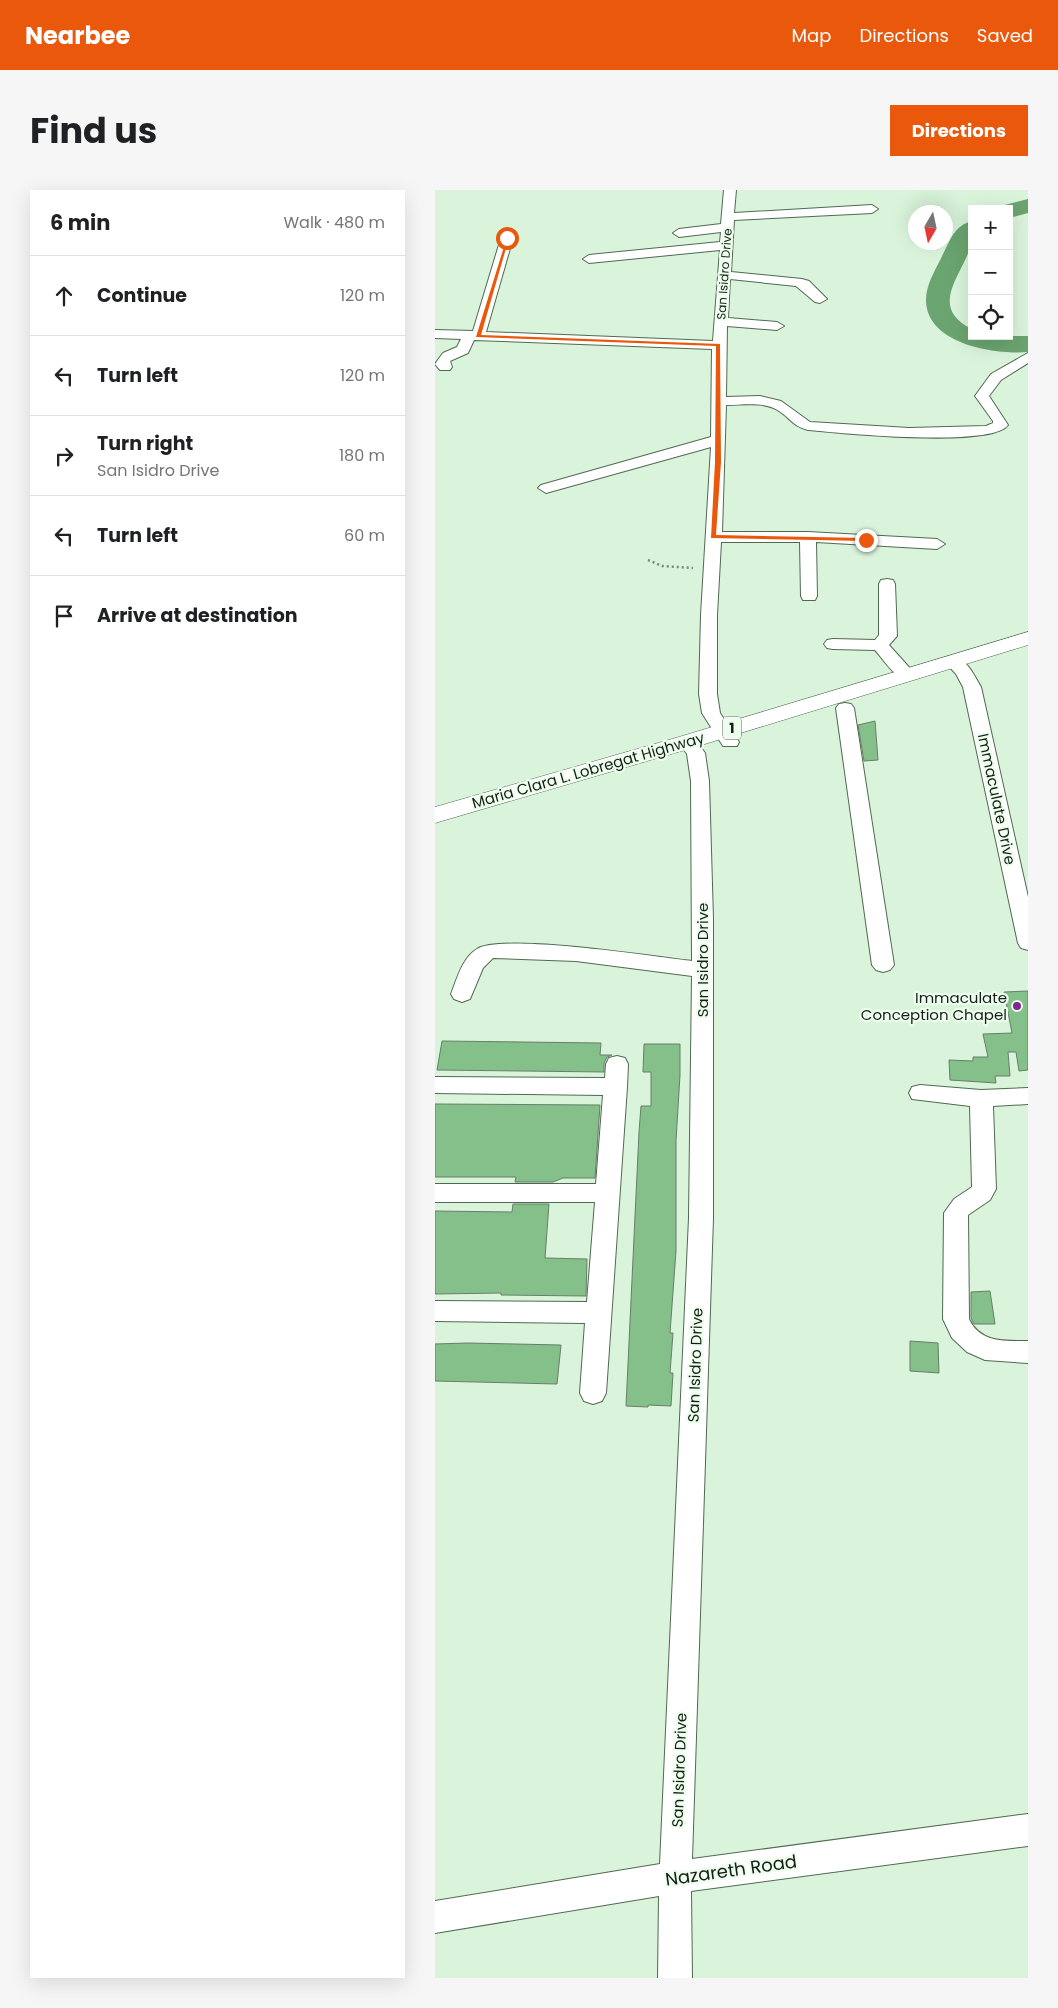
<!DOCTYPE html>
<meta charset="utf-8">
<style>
:root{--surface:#fff;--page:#f6f6f6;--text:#202124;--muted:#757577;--line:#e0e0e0;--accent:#ea580c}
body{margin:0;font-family:Poppins,sans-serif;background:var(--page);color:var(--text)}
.controls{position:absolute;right:15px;top:15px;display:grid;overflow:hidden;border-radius:0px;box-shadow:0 5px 20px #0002}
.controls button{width:45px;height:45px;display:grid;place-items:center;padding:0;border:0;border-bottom:1px solid var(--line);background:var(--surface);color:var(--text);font:25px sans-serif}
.compass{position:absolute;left:473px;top:15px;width:45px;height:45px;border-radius:50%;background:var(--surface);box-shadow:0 5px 20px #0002;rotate:189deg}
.stop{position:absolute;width:15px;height:15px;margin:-11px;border:4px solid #ea580c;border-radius:50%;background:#fff}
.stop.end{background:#ea580c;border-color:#fff;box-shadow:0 1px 5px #0008}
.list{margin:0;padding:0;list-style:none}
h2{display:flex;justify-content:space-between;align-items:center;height:65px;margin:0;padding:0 20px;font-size:21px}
h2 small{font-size:16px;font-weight:400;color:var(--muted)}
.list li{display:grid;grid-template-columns:32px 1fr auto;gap:15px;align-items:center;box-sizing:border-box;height:80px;padding:0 20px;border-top:1px solid var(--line)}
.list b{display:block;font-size:19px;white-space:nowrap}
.list p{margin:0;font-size:16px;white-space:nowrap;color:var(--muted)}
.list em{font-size:16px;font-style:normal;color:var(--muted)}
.icon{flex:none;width:28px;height:28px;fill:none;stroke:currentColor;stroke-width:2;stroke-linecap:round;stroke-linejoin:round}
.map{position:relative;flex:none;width:593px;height:1788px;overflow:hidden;border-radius:0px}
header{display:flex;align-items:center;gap:30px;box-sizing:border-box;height:70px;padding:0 25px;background:var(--accent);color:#fff}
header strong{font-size:24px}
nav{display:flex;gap:28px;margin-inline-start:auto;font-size:18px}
.intro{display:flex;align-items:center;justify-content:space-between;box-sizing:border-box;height:120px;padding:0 30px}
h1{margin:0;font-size:35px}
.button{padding:12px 22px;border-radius:0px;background:var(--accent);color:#fff;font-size:18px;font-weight:700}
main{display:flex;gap:30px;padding:0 30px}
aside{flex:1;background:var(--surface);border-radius:0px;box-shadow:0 5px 20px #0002}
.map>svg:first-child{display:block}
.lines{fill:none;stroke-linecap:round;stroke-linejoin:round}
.river{fill:#6aa470;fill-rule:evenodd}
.building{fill:#85bf8a;stroke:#677f68}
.street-casing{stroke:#516953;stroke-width:2}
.highway-casing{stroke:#516953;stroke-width:1}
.path{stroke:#768877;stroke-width:2.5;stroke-dasharray:2 3;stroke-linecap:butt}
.street{fill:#fff;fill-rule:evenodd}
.highway{fill:#fff;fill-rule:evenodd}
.route{fill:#ea580c}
.poi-dot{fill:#802794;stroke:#eefeee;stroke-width:2}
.labels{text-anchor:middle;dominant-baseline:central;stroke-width:4.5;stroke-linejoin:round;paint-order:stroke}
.far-street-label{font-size:12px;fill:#151f16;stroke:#eefeee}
.shield{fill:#eefeee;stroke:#566257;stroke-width:1}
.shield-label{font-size:14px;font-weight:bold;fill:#151f16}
.street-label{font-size:15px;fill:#151f16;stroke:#eefeee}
.poi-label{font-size:15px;fill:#151f16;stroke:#eefeee;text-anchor:end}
.near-street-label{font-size:18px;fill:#151f16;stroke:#eefeee}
</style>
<header>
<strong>Nearbee</strong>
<nav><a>Map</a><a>Directions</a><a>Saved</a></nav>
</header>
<div class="intro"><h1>Find us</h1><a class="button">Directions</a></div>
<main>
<aside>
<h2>6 min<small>Walk · 480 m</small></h2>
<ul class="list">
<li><svg class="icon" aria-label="ahead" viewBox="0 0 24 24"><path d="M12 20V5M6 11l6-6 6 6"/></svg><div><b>Continue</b></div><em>120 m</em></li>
<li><svg class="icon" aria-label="left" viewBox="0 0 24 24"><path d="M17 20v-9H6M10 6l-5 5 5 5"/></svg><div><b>Turn left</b></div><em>120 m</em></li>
<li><svg class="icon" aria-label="right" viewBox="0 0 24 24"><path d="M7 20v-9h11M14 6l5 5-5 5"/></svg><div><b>Turn right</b><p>San Isidro Drive</p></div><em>180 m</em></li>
<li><svg class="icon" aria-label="left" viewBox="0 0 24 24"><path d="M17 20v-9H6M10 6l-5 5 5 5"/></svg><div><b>Turn left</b></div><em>60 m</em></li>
<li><svg class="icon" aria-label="arrive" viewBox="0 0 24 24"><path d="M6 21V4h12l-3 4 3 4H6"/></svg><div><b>Arrive at destination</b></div></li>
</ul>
</aside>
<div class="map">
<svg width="593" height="1788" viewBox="0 0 593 1788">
<rect width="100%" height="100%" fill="#d9f4da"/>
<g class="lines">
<path class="river" d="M593 9V23L574 28V19H564L566 16Z
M537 31C537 37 538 45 537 51 531 82 490 116 537 139V146H593V162C560 165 491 154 491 110 491 94 501 79 508 64 516 49 519 36 537 31Z"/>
</g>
<path class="building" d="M440 531 443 570 429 571 423 535Z
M593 801V880L584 881 581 862H573L575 886H560L561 893 515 890 514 870 538 871V867H553L548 844 577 843 569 802Z
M7 851 166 853 165 865H177L172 867 169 873V882L2 880Z
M209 854H245V885L241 951V1061L235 1143H238L235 1183H238L236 1216 213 1215V1217L191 1216 204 942 206 916H216V882H208Z
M0 914 165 915 160 988H128L118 992H80L81 987H0Z
M78 1014H114L110 1068 152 1069 151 1106 66 1105V1103L0 1104V1021L77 1022Z
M555 1101 560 1134H539L536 1128V1102Z
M475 1151 503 1153 504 1183 475 1181Z
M33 1153 126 1155 122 1194 0 1191V1154Z"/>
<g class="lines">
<defs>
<path id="street" d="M289 0H301L299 23 437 15 443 19 437 23 299 30 296 82 367 89 374 91 392 109 385 113 380 112 361 96 295 89 293 128 342 132 349 136 342 140 292 136 291 207 325 206 346 211 375 232 474 238 551 236 558 233V231L540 206 556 184 593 163V173L566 190 554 206 573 235C557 258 404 243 373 240 359 237 355 228 344 221 330 211 308 215 291 215L287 342H373L502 349 510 354 502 359 381 352 382 406 380 410H368L366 406 365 352H286L282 425V504L285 523 304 552 302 556H288L267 523 264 504 266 425 276 257 111 303 103 298 106 295 276 247 277 159 39 150 33 163 15 171 17 177 15 180H5L0 174 8 163 22 157 26 149 0 148V140L38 141 66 48 72 44 78 48 51 142 278 151 285 60 154 73 148 69 154 65 285 52 286 42 244 47 238 43 244 39 286 34Z
M452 389 458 390 460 394 462 446 454 455 481 485 478 489C462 493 450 471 440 460L398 459 392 458 389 454 392 450 398 449 440 450 444 445V394L446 390Z
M518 466C532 469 539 485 546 497L593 707V760L586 758 583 753 528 497 521 484 509 471 512 467Z
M410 513 416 514 419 518 459 775 455 780 448 782 441 780 437 775 401 518 404 514Z
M252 546 259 548 270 563 274 591 278 729V1028L257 1669 593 1624V1656L256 1701 257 1788H223L224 1706 0 1743V1711L225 1674 254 1028 257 786 141 771 58 768 48 778 35 809 27 812 19 809 16 804C22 789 27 768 42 759 67 743 221 767 257 771L256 591 252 564 243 552 245 548Z
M182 866 190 868 193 874 192 897 171 1203 167 1211 158 1214 149 1211 145 1203 150 1133 0 1131V1111L152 1112 160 1012H0V994H161L168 905 0 903V887L170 888 171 874 174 868Z
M485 895 546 900 593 898V914L558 916 561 999 555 1010 533 1025 534 1129C545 1153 570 1151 593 1151V1173L550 1170 532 1162 517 1148 508 1129 509 1023 519 1009 537 997 535 916 477 909 474 903 477 897Z"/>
<path id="highway" d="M593 442V455L260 557 0 633V617L244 547Z"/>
</defs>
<use href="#street" class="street-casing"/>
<use href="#highway" class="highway-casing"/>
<path class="path" d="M213 370 227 376 258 378"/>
<use href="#street" class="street"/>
<use href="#highway" class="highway"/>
</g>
<path class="route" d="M72 47 74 48 46 145 285 154 286 272 281 345 431 348 433 351 276 348 280 272 281 156 41 147Z"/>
<circle class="poi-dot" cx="582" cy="816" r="5"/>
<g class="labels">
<g class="far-street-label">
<text transform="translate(289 84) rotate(-86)">San Isidro Drive</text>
</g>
<rect class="shield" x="288" y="526.5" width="18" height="23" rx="4"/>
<g class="shield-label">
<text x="297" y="538">1</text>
</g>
<g class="street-label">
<text transform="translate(153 580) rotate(-16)">Maria Clara L. Lobregat Highway</text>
<text transform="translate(562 609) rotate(78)">Immaculate Drive</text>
<text transform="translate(267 770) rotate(-90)">San Isidro Drive</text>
<text transform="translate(260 1175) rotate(-88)">San Isidro Drive</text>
<text transform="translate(244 1580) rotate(-88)">San Isidro Drive</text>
</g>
<g class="poi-label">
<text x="572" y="807">Immaculate<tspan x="572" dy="17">Conception Chapel</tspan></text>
</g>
<g class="near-street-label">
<text transform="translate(296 1680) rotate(-8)">Nazareth Road</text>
</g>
</g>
</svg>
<div class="controls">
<button>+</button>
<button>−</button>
<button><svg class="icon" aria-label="locate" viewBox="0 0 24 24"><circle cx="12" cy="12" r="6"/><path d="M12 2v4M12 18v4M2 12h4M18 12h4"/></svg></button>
</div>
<svg class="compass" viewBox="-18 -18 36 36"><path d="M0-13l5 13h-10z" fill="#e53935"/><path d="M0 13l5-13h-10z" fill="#757577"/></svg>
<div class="stop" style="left:72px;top:48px"></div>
<div class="stop end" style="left:431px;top:350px"></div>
</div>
</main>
